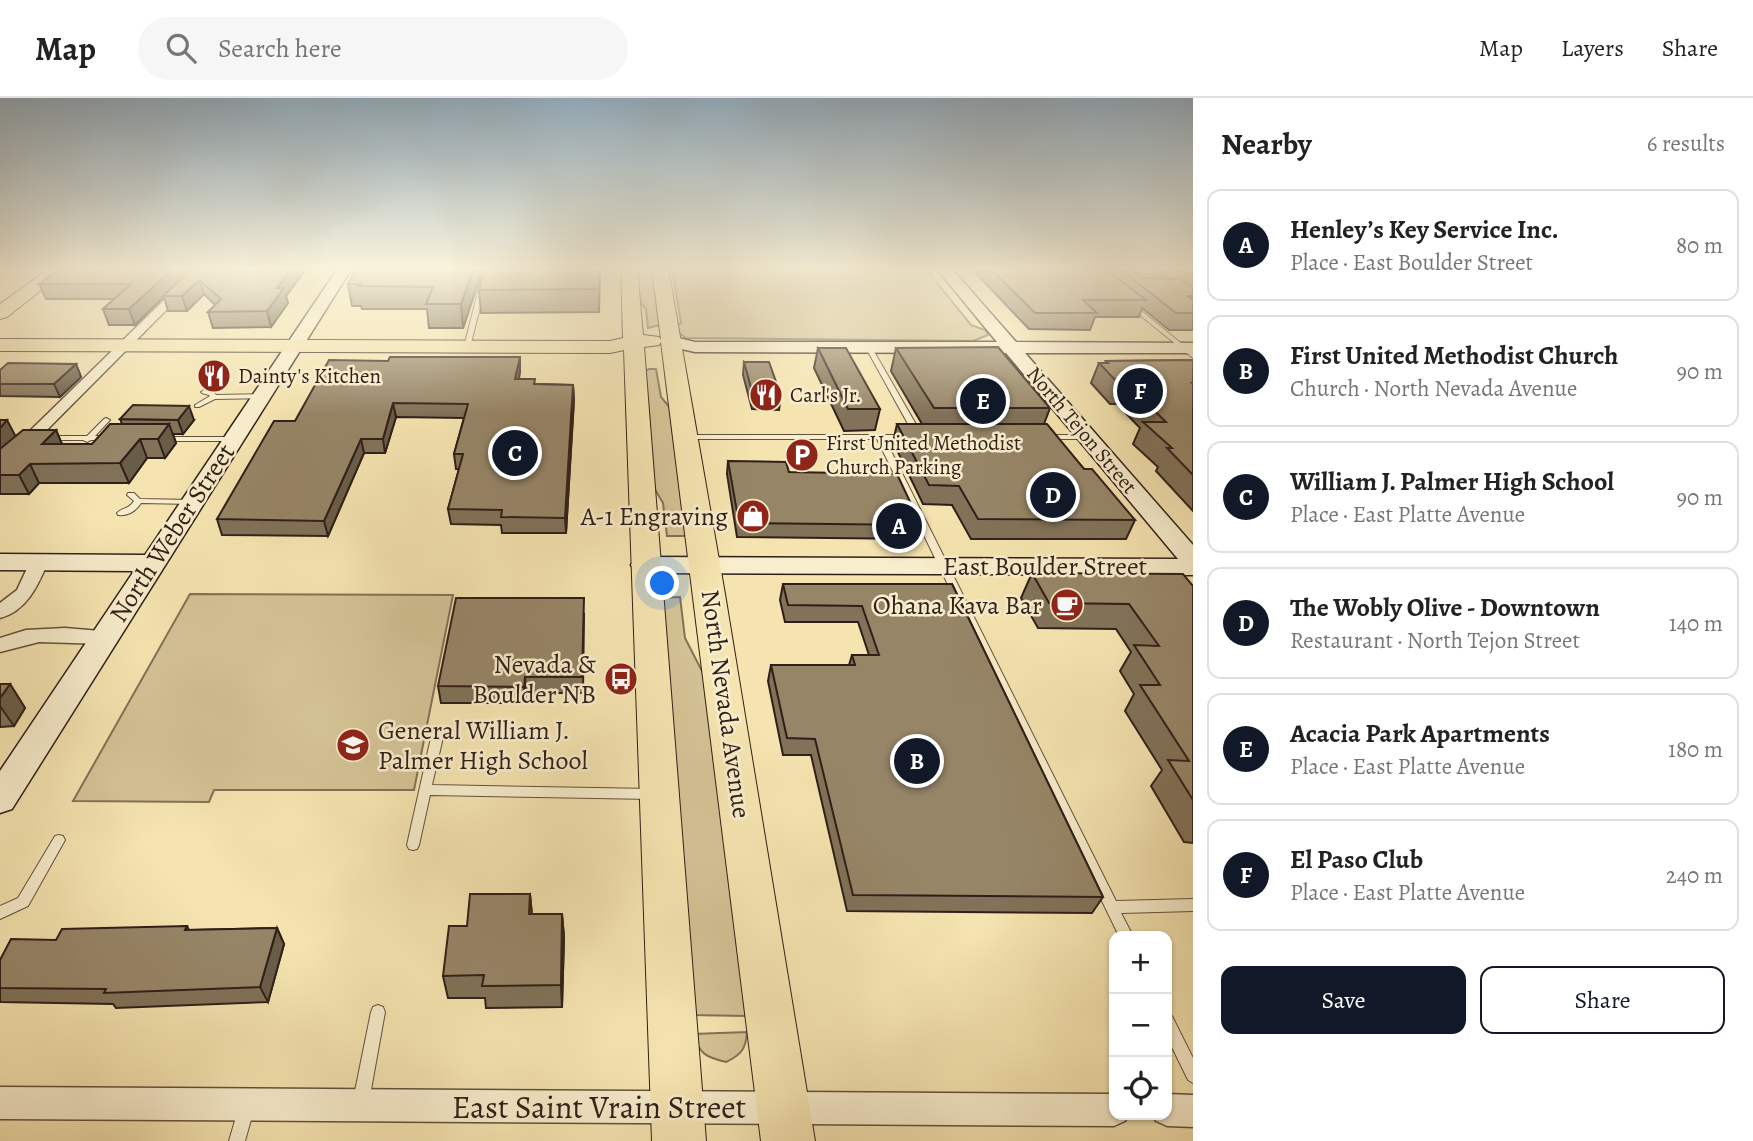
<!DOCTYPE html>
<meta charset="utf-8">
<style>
:root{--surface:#fff;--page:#f6f6f6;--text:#222;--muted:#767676;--line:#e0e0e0;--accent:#111827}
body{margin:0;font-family:Alegreya,serif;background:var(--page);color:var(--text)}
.controls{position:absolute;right:21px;bottom:21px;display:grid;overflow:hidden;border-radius:14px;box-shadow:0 2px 5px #0004}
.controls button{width:63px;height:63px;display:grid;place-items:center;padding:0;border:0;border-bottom:2px solid var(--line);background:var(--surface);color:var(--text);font:35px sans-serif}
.you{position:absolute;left:663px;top:486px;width:24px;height:24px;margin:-18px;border:5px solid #fff;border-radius:50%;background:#1a73e8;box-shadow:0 0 0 10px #1a73e833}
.badge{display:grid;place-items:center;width:46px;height:46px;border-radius:50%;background:var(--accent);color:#fff;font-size:23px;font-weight:700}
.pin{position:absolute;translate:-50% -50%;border:4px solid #fff;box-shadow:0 2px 7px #0006}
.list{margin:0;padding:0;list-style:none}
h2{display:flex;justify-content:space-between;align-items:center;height:91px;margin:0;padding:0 28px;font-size:30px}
h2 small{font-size:23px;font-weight:400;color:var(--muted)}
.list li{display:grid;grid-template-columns:46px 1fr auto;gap:21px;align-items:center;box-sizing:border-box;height:112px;margin:0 14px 14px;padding:0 14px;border:2px solid var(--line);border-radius:14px}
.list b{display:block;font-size:26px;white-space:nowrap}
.list p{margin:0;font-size:23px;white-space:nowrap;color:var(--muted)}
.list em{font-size:23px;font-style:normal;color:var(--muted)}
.actions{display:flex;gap:14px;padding:21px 28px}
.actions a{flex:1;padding:16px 0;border:2px solid var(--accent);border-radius:14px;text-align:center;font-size:24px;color:var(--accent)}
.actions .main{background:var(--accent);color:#fff}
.icon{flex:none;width:38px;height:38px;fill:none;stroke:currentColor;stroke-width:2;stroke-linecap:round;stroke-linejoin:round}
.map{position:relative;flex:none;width:1193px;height:1043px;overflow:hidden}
header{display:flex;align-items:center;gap:42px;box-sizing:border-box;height:98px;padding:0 35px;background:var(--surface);border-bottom:2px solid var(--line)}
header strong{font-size:33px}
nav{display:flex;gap:38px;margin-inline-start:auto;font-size:24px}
.search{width:490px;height:63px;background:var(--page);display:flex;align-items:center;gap:18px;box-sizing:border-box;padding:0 24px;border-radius:38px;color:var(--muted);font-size:26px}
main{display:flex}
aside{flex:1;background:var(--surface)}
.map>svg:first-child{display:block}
.green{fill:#d4c396;stroke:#827157;stroke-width:2}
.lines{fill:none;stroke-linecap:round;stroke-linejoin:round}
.lane-casing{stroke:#61503e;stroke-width:2}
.street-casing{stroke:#61503e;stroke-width:3}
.secondary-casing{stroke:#301f18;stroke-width:3}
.primary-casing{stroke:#301f18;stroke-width:2}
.lane{fill:#f8edcc;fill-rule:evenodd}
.street{fill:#f8edcc;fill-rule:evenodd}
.secondary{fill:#f8edcc;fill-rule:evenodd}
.primary{fill:#f5e4b0;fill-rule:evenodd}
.wall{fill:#817259;stroke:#301f18;stroke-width:2}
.shaded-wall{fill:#695d48;stroke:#301f18;stroke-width:2}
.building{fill:#968567;stroke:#301f18;stroke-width:2}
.labels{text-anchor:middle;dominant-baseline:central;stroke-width:5;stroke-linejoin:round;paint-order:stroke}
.far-poi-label{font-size:21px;fill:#301f18;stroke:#f8edcc;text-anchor:start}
.far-street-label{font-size:21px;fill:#301f18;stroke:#f8edcc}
.poi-label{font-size:26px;fill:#301f18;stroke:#f8edcc;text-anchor:end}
.street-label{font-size:26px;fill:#301f18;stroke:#f8edcc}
.near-street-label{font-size:32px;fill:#301f18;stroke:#f8edcc}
</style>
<header>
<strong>Map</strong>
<div class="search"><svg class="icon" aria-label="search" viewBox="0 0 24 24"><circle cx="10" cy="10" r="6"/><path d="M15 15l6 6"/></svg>Search here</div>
<nav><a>Map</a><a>Layers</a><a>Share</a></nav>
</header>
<main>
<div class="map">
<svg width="1193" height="1043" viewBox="0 0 1193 1043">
<rect width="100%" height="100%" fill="#f5e4b0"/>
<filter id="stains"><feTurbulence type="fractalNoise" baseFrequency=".00286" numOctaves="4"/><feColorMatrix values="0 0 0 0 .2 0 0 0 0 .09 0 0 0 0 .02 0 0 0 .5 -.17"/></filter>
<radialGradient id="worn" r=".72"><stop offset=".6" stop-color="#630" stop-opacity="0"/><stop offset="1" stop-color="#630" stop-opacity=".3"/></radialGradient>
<path class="green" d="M636 170H653L660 227 648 230 646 211 639 203Z
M672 170H925L971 227 985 232 988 237 973 243 686 240 679 235 677 228 681 225Z
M649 271H656L661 299 671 311 688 438H667L663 405 650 383 644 274Z
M190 496 453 497 414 692H214L209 704 73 703Z
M680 499 685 540 703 575 747 918 690 917 657 500Z
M747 934C746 951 741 957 726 964 705 959 700 956 693 936Z"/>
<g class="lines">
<defs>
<path id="lane" d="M484 170H490L470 249 467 251 464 249Z
M1130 207H1134L1193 255V260L1130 209Z
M867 249 872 250 921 335 920 337H914L913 335 866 250Z
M204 292 214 294 216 297 262 296 265 298 262 300 215 301 199 309H195V307L210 298 209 297 202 295 201 294Z
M106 320 110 322 95 338H110L114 340 113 342H91L87 344 83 342H48L44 340 48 338H87L104 321Z
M683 337H908V341H885L1116 803 1193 801V813L1121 815 1133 838H1119L877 341H683Z
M1043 337H1087L1091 339 1087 341H1043Z
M161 339H233L237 341 233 343H161Z
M128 395H134L140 401 193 402 197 404 193 406 141 405C136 413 128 418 118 417L117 415C123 409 128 412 134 403L127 397Z
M438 631 442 632 444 635 432 687 653 691 657 693 659 696 657 699 653 701 430 697 419 747 417 751 413 752 409 751 407 747 432 635 434 632Z
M59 737 63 738 65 742 28 808 0 821V808L18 800 55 738Z
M378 907 383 909 385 914 369 1003 367 1009 361 1011 355 1009 353 1003 371 914 373 909Z
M1167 916 1172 918 1193 960V985L1188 982 1167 939Z
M246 1003 252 1005 254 1011 245 1043H229L240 1005Z"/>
<path id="street" d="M197 170H208L5 374 0 376V362Z
M39 459 48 464C38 487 27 513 0 520V505L17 492 30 464Z
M65 530 112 534 115 539 112 544 105 546 39 544 0 554V540L26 532Z
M0 989 1114 996V1017H1128L1125 1023 1114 1028 0 1021Z
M1167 996 1193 997V1029L1167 1028 1156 1023 1153 1017H1167Z"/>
<path id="secondary" d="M338 170H352L12 711 0 715V673L134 473 0 472V456L145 457Z
M936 170H951L1016 244 1193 245V255H1025L1193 447V477L644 475 635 473 631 467 635 461 644 459 1178 461 1006 255 695 254 664 247 661 243 670 238 695 244H997Z"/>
<path id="primary" d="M50 170H69L7 219 0 221V206Z
M621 170H637L643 237 659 239 661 242 652 170H668L725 496 815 1043H761L661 244 659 247 644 249 706 1043H652L624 252 610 255 0 253V241L610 243 623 240Z"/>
</defs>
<use href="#lane" class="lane-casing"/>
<use href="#street" class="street-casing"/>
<use href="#secondary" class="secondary-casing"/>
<use href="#primary" class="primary-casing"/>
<use href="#lane" class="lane"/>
<use href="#street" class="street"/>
<use href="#secondary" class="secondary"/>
<use href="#primary" class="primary"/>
</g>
<path class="wall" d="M307 170 286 198 288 205 271 229 213 230 208 214 215 207 204 196 187 213H168L164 199 135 227H109L103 211 114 201H46L39 186Z
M483 170 463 230H429L427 211H362L361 208H352L348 186Z
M600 170 599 214 481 215 479 192Z
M971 170H1193V232H1169L1142 210 1139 219H1095L1090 232 1029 231Z
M818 250 880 311 875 332 844 333 814 270Z
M896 250 1050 310 1044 326 1084 371 1135 422 1126 441H971L952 407 923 406 893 344 897 326H922L891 273Z
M1193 262V413L1156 373 1158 369 1133 346 1140 330 1117 306H1110L1091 285 1099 265H1105L1106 263Z
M744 264 781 298 779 312 752 311 743 277Z
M76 266 81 279 60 299 0 298V272Z
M520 273 519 281 536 286 573 287 574 301 566 435H502L501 427 451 426 448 411 459 371H456L454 356 464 320 396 319 385 355H364L328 438 222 437 217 421 295 323Z
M120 321 194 322 183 336H173L176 345 165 360H147L129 385H39L29 396H0V322L15 338 56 332 62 346H92L122 326Z
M728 363 789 374 921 427 917 441 737 439 727 376Z
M1032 475 1193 488V745L1184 744 1151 688 1162 672 1125 613 1134 596 1120 573 1131 554 1116 531 1038 530 1021 500Z
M783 486H952L1103 799 1092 815 847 813 811 657H783L768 583 771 567H849L852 557H869L858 524H785L780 502Z
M584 516 583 595H526L525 605H441L438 588Z
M0 586H10L25 610 14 628 0 629Z
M530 796 532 816H562L564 839 562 909 486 910 485 900H448L443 878 467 828Z
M187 828 189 832 277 830 284 846 268 904 116 910 113 906 0 904V862L56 842Z"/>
<path class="shaded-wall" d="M174 170H193L135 227 129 211Z
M293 170H307L286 198 288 205 271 229 267 213 277 190Z
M474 170H483L463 230 461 206Z
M199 182 204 196 187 213 182 198Z
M520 259V273L516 295 515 281Z
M76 266 81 279 60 299 54 286Z
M573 287 574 301 566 435 565 420Z
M393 305 396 319 385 355 383 341Z
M189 308 194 322 183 336 178 322Z
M7 322 17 341 0 358V330Z
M169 326 176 345 165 360 158 341Z
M56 332 64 351 42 346Z
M140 341 147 360 129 385 120 365Z
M361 341 364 355 328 438 324 423Z
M30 366 39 385 29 396 19 377Z
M525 579 526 595 525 605 524 589Z
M10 586 25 610 14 628 0 608V600Z
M530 796 532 819 529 816Z
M562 816 564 839 562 909 561 887Z
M277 830 284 846 268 904 260 889Z"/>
<path class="building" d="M61 170H174L129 211H103L131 186H39Z
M193 170H293L277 190H284L267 213 208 214 221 201 199 182 182 198H163Z
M357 170H474L461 206H426L433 189 358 188 360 186H348Z
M485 170H600L599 191 479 192Z
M990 170H1104L1146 202H1083L1097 215H1035Z
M1119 170H1129L1141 180 1179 181 1189 187 1193 188V198H1188L1193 202V215H1176Z
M1143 170H1164L1166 172H1145Z
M1180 170H1193V179Z
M998 249 1050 310H934L896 250Z
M818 250H846L880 311H848Z
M390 259H520L515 281H535L534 286 573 287 565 420 501 419 502 412 448 411 463 356H454L468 306 393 305 383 341H361L324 423 217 421 274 323H295L329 262 388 263Z
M1193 262V285H1192L1193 286V377L1167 350H1172L1143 324H1166L1126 285H1118L1099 265H1108L1106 263Z
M744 264H769L781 298 753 297Z
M8 265 76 266 54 286H0V272Z
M133 307 189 308 178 322 120 321Z
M0 322H7L0 330Z
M110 326H169L158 341H140L120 365 30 366 19 377H0V351L23 332H56L42 346H92Z
M897 326H1047L1084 371H1092L1135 422 978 421 959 388 929 387Z
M728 363 786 364 789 374 897 376 921 427 739 425Z
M1032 475 1183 476 1193 488V702L1168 662 1189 663 1140 587H1160L1134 547 1159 548 1129 506 1049 505Z
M783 486H952L1103 799 853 797 815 641 787 640 771 567H855L852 557H879L862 508 788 507Z
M456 500H584L582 579H525L524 589 438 588Z
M0 586H10L0 600Z
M470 796H530L529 816H562L561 887 482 888 484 877 443 878 449 828H467Z
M187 828 185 832 277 830 260 889 104 895 106 891 0 890V862L11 841 56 842 62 831Z"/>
<linearGradient id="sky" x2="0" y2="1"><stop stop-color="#92acbd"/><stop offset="0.54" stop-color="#faf3db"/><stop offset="1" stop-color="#faf3db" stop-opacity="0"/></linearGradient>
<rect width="1193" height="316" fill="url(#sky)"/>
<defs>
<symbol id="restaurant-disc" viewBox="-11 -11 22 22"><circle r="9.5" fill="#8f2418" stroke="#f8edcc"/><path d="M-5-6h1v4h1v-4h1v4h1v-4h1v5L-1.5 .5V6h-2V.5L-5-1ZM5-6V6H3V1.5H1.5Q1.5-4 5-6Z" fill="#fff"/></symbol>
<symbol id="parking-disc" viewBox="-11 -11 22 22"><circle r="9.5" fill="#8f2418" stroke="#f8edcc"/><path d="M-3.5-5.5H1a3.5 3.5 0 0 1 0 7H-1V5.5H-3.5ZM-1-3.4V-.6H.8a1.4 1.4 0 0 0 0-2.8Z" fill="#fff"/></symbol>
<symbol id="shop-disc" viewBox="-11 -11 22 22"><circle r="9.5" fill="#8f2418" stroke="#f8edcc"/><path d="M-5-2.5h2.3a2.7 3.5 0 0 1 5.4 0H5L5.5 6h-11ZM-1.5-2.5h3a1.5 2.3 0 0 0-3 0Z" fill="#fff"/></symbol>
<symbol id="cafe-disc" viewBox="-11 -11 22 22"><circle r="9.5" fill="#8f2418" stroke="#f8edcc"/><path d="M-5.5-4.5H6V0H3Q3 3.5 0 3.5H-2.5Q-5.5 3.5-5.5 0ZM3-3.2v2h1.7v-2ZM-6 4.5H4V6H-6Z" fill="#fff"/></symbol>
<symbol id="bus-disc" viewBox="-11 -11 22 22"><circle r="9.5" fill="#8f2418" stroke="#f8edcc"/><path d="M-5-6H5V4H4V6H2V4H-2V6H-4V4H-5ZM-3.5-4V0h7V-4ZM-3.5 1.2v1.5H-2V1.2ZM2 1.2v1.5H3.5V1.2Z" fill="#fff"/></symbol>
<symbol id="school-disc" viewBox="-11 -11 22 22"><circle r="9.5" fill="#8f2418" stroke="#f8edcc"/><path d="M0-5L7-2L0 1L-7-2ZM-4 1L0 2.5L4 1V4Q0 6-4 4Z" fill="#fff"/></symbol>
</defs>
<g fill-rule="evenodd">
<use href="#restaurant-disc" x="195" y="259" width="38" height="38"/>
<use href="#restaurant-disc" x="747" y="278" width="38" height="38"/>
<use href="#parking-disc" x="783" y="338" width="38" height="38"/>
<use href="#shop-disc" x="734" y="399" width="38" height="38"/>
<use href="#cafe-disc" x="1048" y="488" width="38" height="38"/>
<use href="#bus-disc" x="602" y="562" width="38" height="38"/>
<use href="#school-disc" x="334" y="628" width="38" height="38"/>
</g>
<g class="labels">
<g class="far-poi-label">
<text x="238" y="278">Dainty's Kitchen</text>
<text x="790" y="297">Carl's Jr.</text>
<text x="826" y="345">First United Methodist<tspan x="826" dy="24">Church Parking</tspan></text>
</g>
<g class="far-street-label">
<text transform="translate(1082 332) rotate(50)">North Tejon Street</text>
</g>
<g class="poi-label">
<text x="728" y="418">A-1 Engraving</text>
<text x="1042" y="507">Ohana Kava Bar</text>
<text x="596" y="566">Nevada &amp;<tspan x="596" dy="30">Boulder NB</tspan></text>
<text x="378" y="632" text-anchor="start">General William J.<tspan x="378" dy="30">Palmer High School</tspan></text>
</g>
<g class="street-label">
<text transform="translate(172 435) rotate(-57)">North Weber Street</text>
<text x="1045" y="468">East Boulder Street</text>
<text transform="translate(726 606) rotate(82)">North Nevada Avenue</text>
</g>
<g class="near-street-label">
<text x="599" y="1009">East Saint Vrain Street</text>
</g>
</g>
<rect width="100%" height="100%" filter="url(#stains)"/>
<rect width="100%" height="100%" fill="url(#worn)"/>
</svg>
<div class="controls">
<button>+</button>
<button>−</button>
<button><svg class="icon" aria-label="locate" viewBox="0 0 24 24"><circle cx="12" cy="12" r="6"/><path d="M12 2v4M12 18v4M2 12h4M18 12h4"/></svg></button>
</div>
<div class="you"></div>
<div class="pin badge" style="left:899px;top:428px">A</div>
<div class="pin badge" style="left:917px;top:663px">B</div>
<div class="pin badge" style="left:515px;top:355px">C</div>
<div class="pin badge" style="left:1053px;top:397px">D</div>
<div class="pin badge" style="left:983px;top:303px">E</div>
<div class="pin badge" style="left:1140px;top:293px">F</div>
</div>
<aside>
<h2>Nearby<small>6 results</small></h2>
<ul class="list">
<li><span class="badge">A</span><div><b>Henley’s Key Service Inc.</b><p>Place · East Boulder Street</p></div><em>80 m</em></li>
<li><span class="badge">B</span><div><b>First United Methodist Church</b><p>Church · North Nevada Avenue</p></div><em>90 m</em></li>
<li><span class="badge">C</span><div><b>William J. Palmer High School</b><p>Place · East Platte Avenue</p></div><em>90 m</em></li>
<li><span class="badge">D</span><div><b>The Wobly Olive - Downtown</b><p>Restaurant · North Tejon Street</p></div><em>140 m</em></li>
<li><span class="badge">E</span><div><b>Acacia Park Apartments</b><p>Place · East Platte Avenue</p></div><em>180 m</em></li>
<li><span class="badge">F</span><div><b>El Paso Club</b><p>Place · East Platte Avenue</p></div><em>240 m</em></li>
</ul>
<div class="actions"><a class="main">Save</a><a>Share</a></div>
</aside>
</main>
